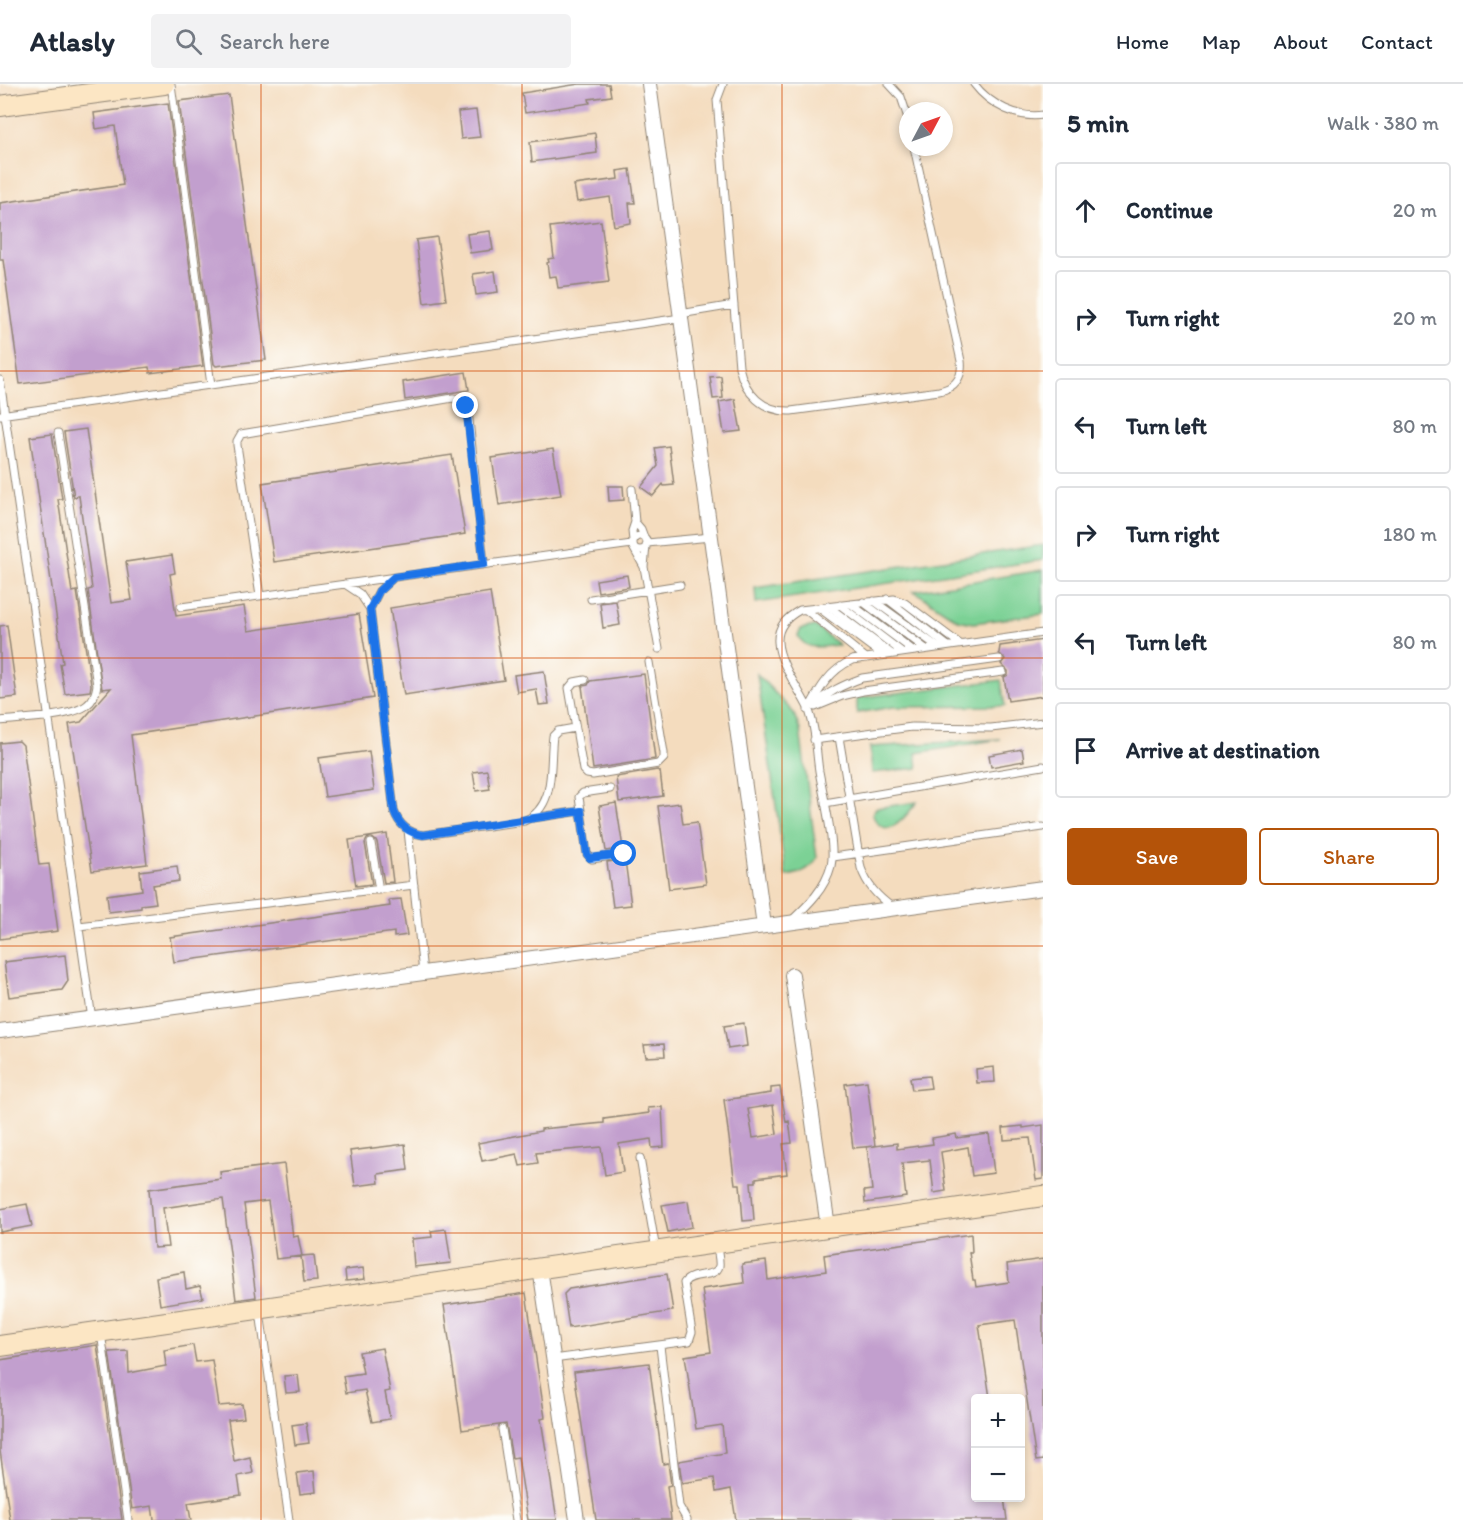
<!DOCTYPE html>
<meta charset="utf-8">
<style>
:root{--surface:#fff;--page:#f2f2f3;--text:#1f2937;--muted:#747a83;--line:#e0e1e3;--accent:#b45309}
body{margin:0;font-family:Itim,sans-serif;background:var(--page);color:var(--text)}
.controls{position:absolute;right:18px;bottom:18px;display:grid;overflow:hidden;border-radius:6px;box-shadow:0 3px 9px #0003}
.controls button{width:54px;height:54px;display:grid;place-items:center;padding:0;border:0;border-bottom:2px solid var(--line);background:var(--surface);color:var(--text);font:30px sans-serif}
.compass{position:absolute;left:899px;top:18px;width:54px;height:54px;border-radius:50%;background:var(--surface);box-shadow:0 3px 9px #0003;rotate:49deg}
.stop{position:absolute;width:18px;height:18px;margin:-14px;border:4px solid #1a73e8;border-radius:50%;background:#fff}
.stop.end{background:#1a73e8;border-color:#fff;box-shadow:0 2px 6px #0008}
.list{margin:0;padding:0;list-style:none}
h2{display:flex;justify-content:space-between;align-items:center;height:78px;margin:0;padding:0 24px;font-size:26px}
h2 small{font-size:20px;font-weight:400;color:var(--muted)}
.list li{display:grid;grid-template-columns:39px 1fr auto;gap:18px;align-items:center;box-sizing:border-box;height:96px;margin:0 12px 12px;padding:0 12px;border:2px solid var(--line);border-radius:6px}
.list b{display:block;font-size:22px;white-space:nowrap}
.list em{font-size:20px;font-style:normal;color:var(--muted)}
.actions{display:flex;gap:12px;padding:18px 24px}
.actions a{flex:1;padding:14px 0;border:2px solid var(--accent);border-radius:6px;text-align:center;font-size:21px;color:var(--accent)}
.actions .main{background:var(--accent);color:#fff}
.icon{flex:none;width:33px;height:33px;fill:none;stroke:currentColor;stroke-width:2;stroke-linecap:round;stroke-linejoin:round}
.map{position:relative;flex:none;width:1043px;height:1436px;overflow:hidden}
header{display:flex;align-items:center;gap:36px;box-sizing:border-box;height:84px;padding:0 30px;background:var(--surface);border-bottom:2px solid var(--line)}
header strong{font-size:28px}
nav{display:flex;gap:33px;margin-inline-start:auto;font-size:21px}
.search{width:420px;height:54px;background:var(--page);display:flex;align-items:center;gap:15px;box-sizing:border-box;padding:0 21px;border-radius:6px;color:var(--muted);font-size:22px}
main{display:flex}
aside{flex:1;background:var(--surface)}
.map>svg:first-child{display:block}
.green{fill:#7bd195;stroke:#537e60;stroke-width:1.5}
.building{fill:#c29fce;fill-rule:evenodd}
.lines{fill:none;stroke-linecap:round;stroke-linejoin:round}
.lane-casing{stroke:#908474;stroke-width:9}
.street-casing{stroke:#908474;stroke-width:16}
.secondary-casing{stroke:#908474;stroke-width:22}
.lane{stroke:#fff;stroke-width:7}
.street{stroke:#fff;stroke-width:14}
.secondary{stroke:#fce6c4;stroke-width:20}
.route{stroke:#1a73e8;stroke-width:8}
.grid{fill:none;stroke:#d5540f;stroke-width:1.5;stroke-opacity:0.55}
</style>
<header>
<strong>Atlasly</strong>
<div class="search"><svg class="icon" aria-label="search" viewBox="0 0 24 24"><circle cx="10" cy="10" r="6"/><path d="M15 15l6 6"/></svg>Search here</div>
<nav><a>Home</a><a>Map</a><a>About</a><a>Contact</a></nav>
</header>
<main>
<div class="map">
<svg width="1043" height="1436" viewBox="0 0 1043 1436">
<rect width="100%" height="100%" fill="#fdfcf7"/>
<filter id="ink" filterUnits="userSpaceOnUse"><feTurbulence type="fractalNoise" baseFrequency=".0167" numOctaves="2"/><feDisplacementMap in="SourceGraphic" scale="12" xChannelSelector="R" yChannelSelector="G"/><feConvolveMatrix kernelMatrix="1 2 1 2 8 2 1 2 1" color-interpolation-filters="sRGB"/></filter>
<filter id="wash" filterUnits="userSpaceOnUse"><feTurbulence type="fractalNoise" baseFrequency=".008" numOctaves="4" result="noise"/><feDisplacementMap in="SourceGraphic" scale="24" xChannelSelector="R" yChannelSelector="G"/><feGaussianBlur stdDeviation="1.35" result="paint"/><feColorMatrix in="noise" values="0 0 0 0 0 0 0 0 0 0 0 0 0 0 0 0 0 1.4 0 .05"/><feComposite in="paint" operator="in"/></filter>
<g filter="url(#wash)">
<rect width="100%" height="100%" fill="#f4dcbe"/>
<path class="green" d="M1043 461V476L756 519 755 504Z
M1043 486V530L973 539 958 536 914 507Z
M815 542 839 561C824 562 806 568 798 552L801 545Z
M757 590 793 628 800 646 817 774C809 786 801 790 786 792Z
M1001 596 1005 622 893 623 857 629V614Z
M1000 655 916 669 918 684 872 689 870 663Z
M917 718C906 732 886 761 872 730L876 724Z"/>
<g id="blocks">
<path class="building" d="M579 0H609L611 12 589 15 590 19 525 29 522 9Z
M229 11 266 276 216 282 214 280 179 17Z
M168 19 203 282 150 289 149 283 20 300 3 176H0V119L123 101 115 42 96 45 94 29Z
M476 26 480 53 461 55 458 28Z
M595 49 597 69 532 78 530 58Z
M630 85 635 119H629L631 139 614 142 610 113 577 118 574 101 618 95 617 87Z
M601 137 609 198 558 204 556 192 549 193 547 179 549 178 548 175 554 174 550 143Z
M490 147 493 166 470 169 467 150Z
M437 153 446 216 424 219 416 156Z
M495 187 498 208 476 211 473 190Z
M466 288 469 306 405 316 403 298Z
M721 292 723 314 713 315 710 293Z
M735 315 741 347 724 349 719 318Z
M86 345 111 519 132 516 126 478 172 471 175 489 170 490 176 532 244 522 248 547 359 530 373 614 131 651 147 780 92 787 69 640 81 638 111 604 102 605 88 506 92 505 79 412 74 413 64 348Z
M52 350 62 415H58L72 508 77 507 91 601 90 607 65 610 60 580 63 579 30 353Z
M669 362 674 401 664 402 663 400 653 412 641 403 658 382 655 364Z
M553 365 561 411 499 421 492 374Z
M452 371 465 450 274 478 262 399Z
M608 402H623L624 416 609 417Z
M627 491 629 503 598 508 596 496Z
M490 508 504 596 404 611 390 524Z
M616 517 620 541 603 544 600 519Z
M7 541 17 613 0 615V542Z
M1043 556V612L1008 617 1004 593 1008 591V587L1001 580 1005 575 999 569 1000 562Z
M544 587 549 620 539 621 536 605 517 608 514 591Z
M644 590 655 675 593 685 582 602 588 601 590 597Z
M19 657 23 661 39 781 49 780 58 847 0 855V659Z
M1022 665 1024 677 991 683 989 671Z
M369 667 374 706 325 713 319 674Z
M487 686 490 705 476 707 473 688Z
M657 686 660 687 663 712 619 718 616 693Z
M616 719 623 764 606 767 599 722Z
M680 719 683 740 697 738 706 800 669 805 658 722Z
M387 750 393 798 384 799 377 758 371 753 367 755 365 759 372 800 356 802 349 756Z
M625 776 631 821 613 823 607 778Z
M177 782 179 797 153 801 156 819 141 821V824L109 828 107 811 142 806 140 787Z
M401 815 407 851 394 853V848L174 878 170 853 390 822 389 816Z
M65 871 68 897 62 906 9 913 4 878Z
M744 939 747 962 728 965 724 942Z
M664 960 665 972 646 973 644 961Z
M994 983 995 998 977 999 976 985Z
M929 992 931 1004 912 1006 910 994Z
M867 997 875 1062 853 1064 845 1000Z
M780 1003 786 1038 789 1037 792 1059 783 1060 787 1090 756 1094V1098H751L754 1136 743 1137 740 1100H735L724 1016 771 1009V1004ZM773 1021 777 1050 753 1054 748 1025Z
M662 1023 664 1063 652 1064 651 1055 619 1060 623 1088 605 1091 601 1063 536 1069 538 1079 520 1082 517 1070 482 1077 478 1059 541 1047V1045L604 1039V1035L649 1029 648 1024Z
M1043 1041V1095L1036 1096 1030 1054 1004 1056 1003 1044 1023 1042V1044Z
M956 1050 957 1054 989 1050 994 1089 972 1092 968 1063 941 1068 946 1107 934 1109 930 1076 902 1079 906 1113 865 1119 864 1107 872 1106 867 1063 897 1059V1065L933 1060 932 1054Z
M405 1060 408 1086 378 1090 379 1099 355 1102 350 1067Z
M284 1080 293 1153 298 1152 302 1172 276 1175 268 1117 244 1120 256 1213 236 1216 223 1115 163 1124 168 1163 154 1164 149 1105 221 1095 220 1088Z
M688 1117 692 1143 668 1148 662 1121Z
M27 1120 32 1142 0 1148V1125Z
M446 1145 451 1179 414 1183 412 1155 432 1153 431 1147Z
M971 1150 972 1168H969L973 1196H975L976 1203 1009 1198 1007 1180 1043 1175V1376L1036 1377 1015 1236 979 1241 990 1314H975V1413H1004L1007 1436H736L731 1405 716 1408 714 1394 682 1399 679 1377 725 1369 722 1341 696 1345 685 1272 711 1268 702 1205 744 1199 742 1180 766 1177 768 1196 826 1187 824 1171Z
M314 1171 317 1197 304 1198 301 1172Z
M363 1184 365 1195 346 1197 345 1186Z
M184 1188 186 1205 200 1202 203 1214 160 1221 156 1193Z
M667 1190 673 1227 569 1244 564 1210 569 1205Z
M526 1209 545 1334 541 1335 557 1436H528L518 1373 512 1374 506 1340 462 1346 444 1221Z
M97 1261 122 1436H10L0 1367V1276Z
M193 1261 196 1278 212 1276 219 1322 242 1320 244 1334 228 1336 234 1377 250 1373 253 1389 238 1392 241 1411 188 1419 191 1436H154L152 1422 132 1425 109 1268 128 1267 129 1289 166 1282 164 1266Z
M382 1264 390 1307 385 1308 390 1335 372 1338 365 1306 346 1309 343 1292 363 1289 359 1268Z
M649 1279 663 1380 668 1379 671 1401 667 1402 671 1436H596L574 1288Z
M298 1291 300 1308 286 1309 284 1292Z
M306 1339 309 1359 295 1361 292 1341Z
M314 1387 316 1408 300 1410 297 1389Z"/>
</g>
</g>
<g filter="url(#ink)">
<use href="#blocks" fill-opacity="0" stroke="#908474" stroke-width="1.5"/>
<g class="lines">
<defs>
<path id="lane" d="M171 0 211 301
M723 0 717 16 739 283C745 310 763 328 791 327L939 307C955 304 963 293 961 277L914 63
M889 0 901 13 908 34
M974 0C990 21 1018 35 1043 31
M680 230 734 221
M0 296 92 935
M0 331 681 234
M632 405 635 438 632 447 633 457
M635 438 641 445 644 453
M633 459a7 7 0 1 1 14 0a7 7 0 1 1-14 0Z
M647 459 711 453
M646 462 644 483 659 565
M633 463 644 483
M345 500 360 510 370 525 394 727C399 741 408 749 423 751L524 737C557 723 549 682 553 652L558 647 575 644
M260 512 237 361V357L241 350 453 314 461 316 468 326 484 480
M591 515 680 501
M887 515 948 562
M874 517 938 563
M863 518 926 565
M851 520 914 567
M840 521 902 568
M828 522 892 570
M181 523 632 460
M819 524 882 571
M370 525 379 507 393 494
M806 526 866 574
M585 596 574 598 569 604 583 686 587 690 593 691 658 680 664 674V669L649 578
M812 622C828 608 843 601 862 594L999 575
M815 623 842 612 863 607 1003 588
M808 626C820 604 829 587 852 576L1043 549
M0 637C20 635 72 633 87 621 94 616 96 608 97 601L58 349
M839 653 861 784C867 801 877 812 892 823
M814 656 912 643 991 644 1043 638
M610 705 583 709 579 713 587 770 592 775 624 770
M825 719 1043 682
M533 734 581 727
M408 746 423 889
M371 759 379 806
M833 773 1043 743
M791 837C808 821 825 805 831 782 836 762 823 710 819 687 816 667 816 643 808 624 799 605 779 579 778 558 777 543 787 533 800 526L894 515 905 519 960 560
M79 842 414 801
M640 1074 656 1166
M260 1228 289 1436
M101 1249 128 1436
M660 1262 679 1422 687 1436
M553 1275 689 1257 692 1248 684 1199C692 1187 716 1195 719 1182 720 1176 717 1167 717 1161
M502 1345 516 1436"/>
<path id="street" d="M649 0 764 842
M792 891 828 1143
M0 947 1043 804
M540 1184 577 1436"/>
<path id="secondary" d="M0 22 164 0
M0 1262 1043 1112"/>
</defs>
<use href="#lane" class="lane-casing"/>
<use href="#street" class="street-casing"/>
<use href="#secondary" class="secondary-casing"/>
<use href="#lane" class="lane"/>
<use href="#street" class="street"/>
<use href="#secondary" class="secondary"/>
</g>
</g>
<g class="lines" filter="url(#ink)">
<path class="route" d="M466 322 484 480 394 493 379 507 370 525 394 727C399 741 408 749 423 751L581 727 587 770 590 774 624 770"/>
</g>
<path class="grid" d="M261 0V1436M522 0V1436M782 0V1436M0 287H1043M0 574H1043M0 862H1043M0 1149H1043"/>
</svg>
<div class="controls">
<button>+</button>
<button>−</button>
</div>
<svg class="compass" viewBox="-18 -18 36 36"><path d="M0-13l5 13h-10z" fill="#e53935"/><path d="M0 13l5-13h-10z" fill="#747a83"/></svg>
<div class="stop" style="left:624px;top:770px"></div>
<div class="stop end" style="left:466px;top:322px"></div>
</div>
<aside>
<h2>5 min<small>Walk · 380 m</small></h2>
<ul class="list">
<li><svg class="icon" aria-label="ahead" viewBox="0 0 24 24"><path d="M12 20V5M6 11l6-6 6 6"/></svg><div><b>Continue</b></div><em>20 m</em></li>
<li><svg class="icon" aria-label="right" viewBox="0 0 24 24"><path d="M7 20v-9h11M14 6l5 5-5 5"/></svg><div><b>Turn right</b></div><em>20 m</em></li>
<li><svg class="icon" aria-label="left" viewBox="0 0 24 24"><path d="M17 20v-9H6M10 6l-5 5 5 5"/></svg><div><b>Turn left</b></div><em>80 m</em></li>
<li><svg class="icon" aria-label="right" viewBox="0 0 24 24"><path d="M7 20v-9h11M14 6l5 5-5 5"/></svg><div><b>Turn right</b></div><em>180 m</em></li>
<li><svg class="icon" aria-label="left" viewBox="0 0 24 24"><path d="M17 20v-9H6M10 6l-5 5 5 5"/></svg><div><b>Turn left</b></div><em>80 m</em></li>
<li><svg class="icon" aria-label="arrive" viewBox="0 0 24 24"><path d="M6 21V4h12l-3 4 3 4H6"/></svg><div><b>Arrive at destination</b></div></li>
</ul>
<div class="actions"><a class="main">Save</a><a>Share</a></div>
</aside>
</main>
